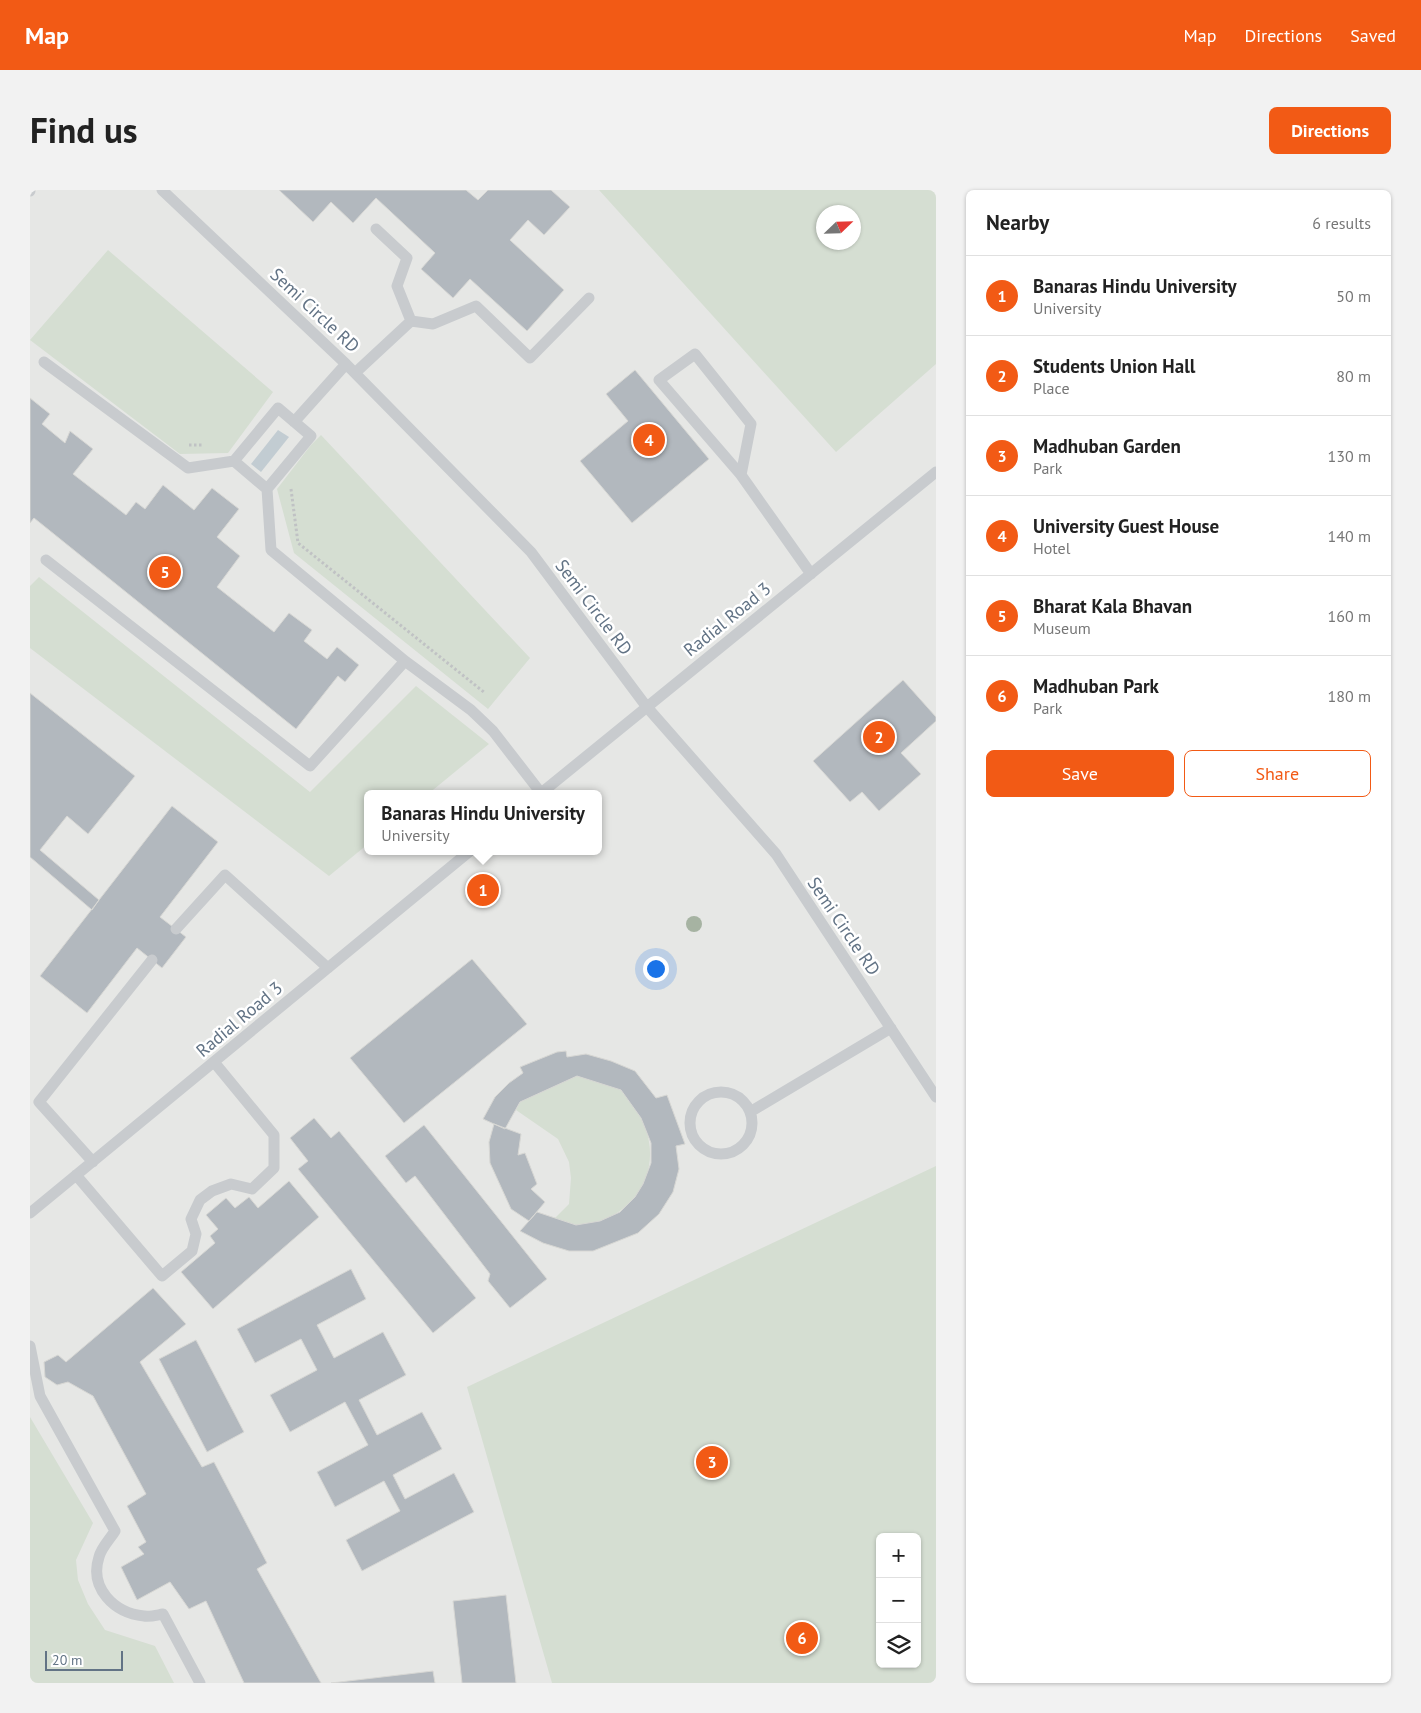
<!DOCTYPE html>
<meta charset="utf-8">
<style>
:root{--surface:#fff;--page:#f2f2f2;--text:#222;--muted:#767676;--line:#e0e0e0;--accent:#f25a15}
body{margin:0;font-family:"PT Sans",sans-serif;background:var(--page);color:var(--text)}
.controls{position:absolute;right:15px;bottom:15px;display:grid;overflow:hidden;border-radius:8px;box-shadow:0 1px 4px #0004}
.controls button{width:45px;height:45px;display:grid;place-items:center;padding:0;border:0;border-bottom:1px solid var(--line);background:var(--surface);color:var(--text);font:25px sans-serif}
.compass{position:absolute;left:786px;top:15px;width:45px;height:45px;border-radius:50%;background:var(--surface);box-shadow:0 1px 4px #0004;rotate:67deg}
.scale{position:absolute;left:15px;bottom:12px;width:78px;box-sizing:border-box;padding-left:5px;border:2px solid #627385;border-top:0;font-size:14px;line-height:18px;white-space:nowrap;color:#627385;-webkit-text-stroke:4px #fff;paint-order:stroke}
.you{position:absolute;left:625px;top:778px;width:18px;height:18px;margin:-12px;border:4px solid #fff;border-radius:50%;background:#1a73e8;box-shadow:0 0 0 8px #1a73e833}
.badge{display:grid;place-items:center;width:32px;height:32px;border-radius:50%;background:var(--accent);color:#fff;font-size:16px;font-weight:700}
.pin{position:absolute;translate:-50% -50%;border:2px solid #fff;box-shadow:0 1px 5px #0006}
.popup{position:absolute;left:334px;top:600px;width:238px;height:65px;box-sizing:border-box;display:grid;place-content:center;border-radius:8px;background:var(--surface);filter:drop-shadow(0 1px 4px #0005);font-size:16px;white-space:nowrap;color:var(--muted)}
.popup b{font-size:19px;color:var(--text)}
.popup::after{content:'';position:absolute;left:50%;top:100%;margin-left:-10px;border:10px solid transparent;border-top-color:var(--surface)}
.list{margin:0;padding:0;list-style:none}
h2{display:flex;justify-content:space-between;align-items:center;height:65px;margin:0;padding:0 20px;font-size:21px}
h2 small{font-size:16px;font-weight:400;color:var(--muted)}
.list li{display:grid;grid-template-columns:32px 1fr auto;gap:15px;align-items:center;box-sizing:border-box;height:80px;padding:0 20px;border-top:1px solid var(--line)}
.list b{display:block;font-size:19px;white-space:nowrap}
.list p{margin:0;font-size:16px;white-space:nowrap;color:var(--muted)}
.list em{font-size:16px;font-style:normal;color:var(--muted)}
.actions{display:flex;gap:10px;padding:15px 20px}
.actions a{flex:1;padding:11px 0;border:1px solid var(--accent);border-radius:8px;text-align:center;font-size:18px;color:var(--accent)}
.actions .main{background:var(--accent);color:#fff}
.icon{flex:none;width:28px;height:28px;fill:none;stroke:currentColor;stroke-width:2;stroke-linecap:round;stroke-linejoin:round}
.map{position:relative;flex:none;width:906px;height:1493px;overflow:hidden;border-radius:8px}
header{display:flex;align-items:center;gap:30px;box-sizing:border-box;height:70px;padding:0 25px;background:var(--accent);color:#fff}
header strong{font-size:24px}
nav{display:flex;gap:28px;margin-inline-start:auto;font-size:18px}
.intro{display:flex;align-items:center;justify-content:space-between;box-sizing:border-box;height:120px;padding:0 30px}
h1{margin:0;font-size:35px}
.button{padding:12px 22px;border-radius:8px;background:var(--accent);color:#fff;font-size:18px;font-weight:700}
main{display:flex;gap:30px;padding:0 30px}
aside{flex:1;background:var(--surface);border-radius:8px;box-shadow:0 1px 4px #0004}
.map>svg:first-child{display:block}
.built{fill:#e6e7e5;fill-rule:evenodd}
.green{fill:#d5ded2;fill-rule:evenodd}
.water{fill:#c2ccd2}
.building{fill:#b2b8be;stroke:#d7d7d4}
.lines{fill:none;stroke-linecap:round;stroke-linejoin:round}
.path{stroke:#c0c2c4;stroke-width:3;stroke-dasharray:2.5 2.5;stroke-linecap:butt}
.service{stroke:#c8cbce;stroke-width:11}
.tree{fill:#a6b3a2}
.labels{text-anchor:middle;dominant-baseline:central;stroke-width:5;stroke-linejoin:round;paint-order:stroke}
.street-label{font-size:18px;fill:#627385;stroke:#fff}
</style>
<header>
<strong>Map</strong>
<nav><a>Map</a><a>Directions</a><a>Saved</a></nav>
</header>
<div class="intro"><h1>Find us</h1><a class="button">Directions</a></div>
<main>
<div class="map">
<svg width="906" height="1493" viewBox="0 0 906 1493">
<rect width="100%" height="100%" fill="#f5f6f1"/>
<path class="built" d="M0 0H906V1493H0ZM794 22H824V52H794ZM338 604H568V661H338ZM850 1347H887V1474H850Z"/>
<path class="green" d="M569 0H906V174L806 262ZM824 22V52H794V22Z
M78 60 243 202 198 263 150 264 0 150Z
M291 245 500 468 458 519 264 363 247 299 281 255Z
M9 387 280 602 386 496 459 554 398 604H338V654L299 686 0 458V396Z
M547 886C560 889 580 892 591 900 596 904 601 913 605 919 641 969 609 1032 547 1035 540 1035 532 1031 525 1028L539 1014 541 988 539 972 528 949 486 920 490 912Z
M906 976V1493H522L437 1197ZM850 1347H887V1474H850Z
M0 1227 63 1333 46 1370 48 1390 58 1414 75 1440 125 1456 144 1493H0Z"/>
<path class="water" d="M248 240 259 247 231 282 221 274Z"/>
<path class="building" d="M249 0H436L448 10 458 0H521L540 17 514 45 498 30 480 50 534 100 497 141 440 89 423 108 391 79 405 63 346 8 323 33 301 12 283 32Z
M605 180 679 269 602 333 550 271 598 231 576 204Z
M0 208 20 224 12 234 35 253 40 241 63 259 43 284 96 325 106 312 115 319 133 295 164 320 182 298 209 319 187 347 210 366 187 397 244 442 259 423 282 440 274 451 297 469 307 457 329 475 315 492 308 486 266 539 4 328 0 333Z
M873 490 906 527V531L871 563 891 584 849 621 832 602 820 612 783 571Z
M0 503 105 586 58 644 37 626 10 660 69 710 62 720 0 667Z
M142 616 188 652 130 727 156 747 132 778 107 758 57 823 10 786Z
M442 769 497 834 374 933 320 868Z
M536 861 537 867 556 864 581 871 605 881 626 908 637 905 655 954 646 956 649 979 643 1002 629 1024 608 1043 563 1061H539L513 1053 490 1041 507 1022 546 1035 570 1031 590 1022 605 1007 613 994 621 973V953L611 928 591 900 547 886 490 912 475 939 453 929 465 907 479 893 493 883 490 877 527 862Z
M284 928 301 948 309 941 446 1108 403 1143 268 979 278 971 260 948Z
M464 934 491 944 488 965 495 963 507 994 501 999 515 1012 499 1031 481 1019 460 973 459 952Z
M394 935 517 1089 480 1118 458 1091 460 1084 385 986 376 993 355 966Z
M259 991 289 1027 183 1119 151 1082 185 1053 180 1046 188 1039 176 1025 196 1008 205 1018 219 1007 228 1018Z
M321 1079 336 1109 287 1135 304 1168 353 1142 376 1185 329 1210 347 1245 392 1222 412 1259 363 1285 375 1309 424 1283 444 1322 332 1381 316 1350 370 1321 354 1291 305 1317 287 1282 338 1255 315 1212 260 1242 240 1205 287 1180 271 1149 225 1173 207 1139Z
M123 1098 156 1134 110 1172 172 1277 184 1272 237 1373 227 1379 291 1493H214L176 1411 159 1419 140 1392 107 1410 91 1377 114 1364 108 1357 116 1352 97 1316 116 1304 63 1206 38 1192 27 1195 15 1187 14 1172 28 1165 36 1172Z
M166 1150 214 1242 177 1262 129 1169Z
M476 1405 486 1493H432L423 1411Z
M403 1481 405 1493H301Z"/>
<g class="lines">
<path class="path" d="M159 255H173
M261 299 268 353 455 503"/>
<path class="service" d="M132 0 316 174 501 362 616 516 746 664 906 907
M0 1V0
M346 39 377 68 367 96 381 131
M14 172 158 278 204 271 237 299 241 360 375 471 280 576 16 370
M325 183 381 131 403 134 446 116 500 168 559 108
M264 232 316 174
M204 271 248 218 281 246 237 299
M711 285 721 234 665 164 629 190 711 285 781 384
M375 471 441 520 463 541 511 603
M510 604 906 282
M146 739 195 685 298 778
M660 933a31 31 0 1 1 62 0a31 31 0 1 1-62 0Z
M720 922 861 838
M63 972 9 912 122 770
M46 985 132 1086 162 1061 166 1044 161 1029 170 1010 182 1001 201 994 222 999 244 978V945L184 872
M0 1023 440 661
M0 1156 10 1206 85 1341C80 1349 71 1358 69 1367 59 1398 84 1423 114 1426 120 1427 127 1425 133 1424L170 1493"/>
</g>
<circle class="tree" cx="664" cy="734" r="8"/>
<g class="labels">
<g class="street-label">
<text transform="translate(285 120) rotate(43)">Semi Circle RD</text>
<text transform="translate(564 417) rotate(53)">Semi Circle RD</text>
<text transform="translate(697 429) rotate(-39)">Radial Road 3</text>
<text transform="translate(814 736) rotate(56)">Semi Circle RD</text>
<text transform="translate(209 829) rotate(-40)">Radial Road 3</text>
</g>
</g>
</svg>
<div class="controls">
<button>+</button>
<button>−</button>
<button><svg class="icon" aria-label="layers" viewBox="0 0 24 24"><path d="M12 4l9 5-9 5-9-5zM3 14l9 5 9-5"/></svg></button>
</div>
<svg class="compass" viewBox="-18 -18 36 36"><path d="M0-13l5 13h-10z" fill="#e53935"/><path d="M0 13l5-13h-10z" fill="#767676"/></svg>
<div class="scale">20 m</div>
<div class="you"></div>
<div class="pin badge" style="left:453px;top:700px">1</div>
<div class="popup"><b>Banaras Hindu University</b>University</div>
<div class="pin badge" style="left:849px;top:547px">2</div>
<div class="pin badge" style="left:682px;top:1272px">3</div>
<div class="pin badge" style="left:619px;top:250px">4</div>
<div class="pin badge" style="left:135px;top:382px">5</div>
<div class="pin badge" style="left:772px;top:1448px">6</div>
</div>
<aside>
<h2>Nearby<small>6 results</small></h2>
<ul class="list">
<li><span class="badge">1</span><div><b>Banaras Hindu University</b><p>University</p></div><em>50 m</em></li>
<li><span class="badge">2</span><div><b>Students Union Hall</b><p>Place</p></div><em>80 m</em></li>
<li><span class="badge">3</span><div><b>Madhuban Garden</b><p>Park</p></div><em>130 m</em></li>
<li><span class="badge">4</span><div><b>University Guest House</b><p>Hotel</p></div><em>140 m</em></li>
<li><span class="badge">5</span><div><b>Bharat Kala Bhavan</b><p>Museum</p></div><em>160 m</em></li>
<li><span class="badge">6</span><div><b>Madhuban Park</b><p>Park</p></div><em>180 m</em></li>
</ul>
<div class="actions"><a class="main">Save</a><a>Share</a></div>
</aside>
</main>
